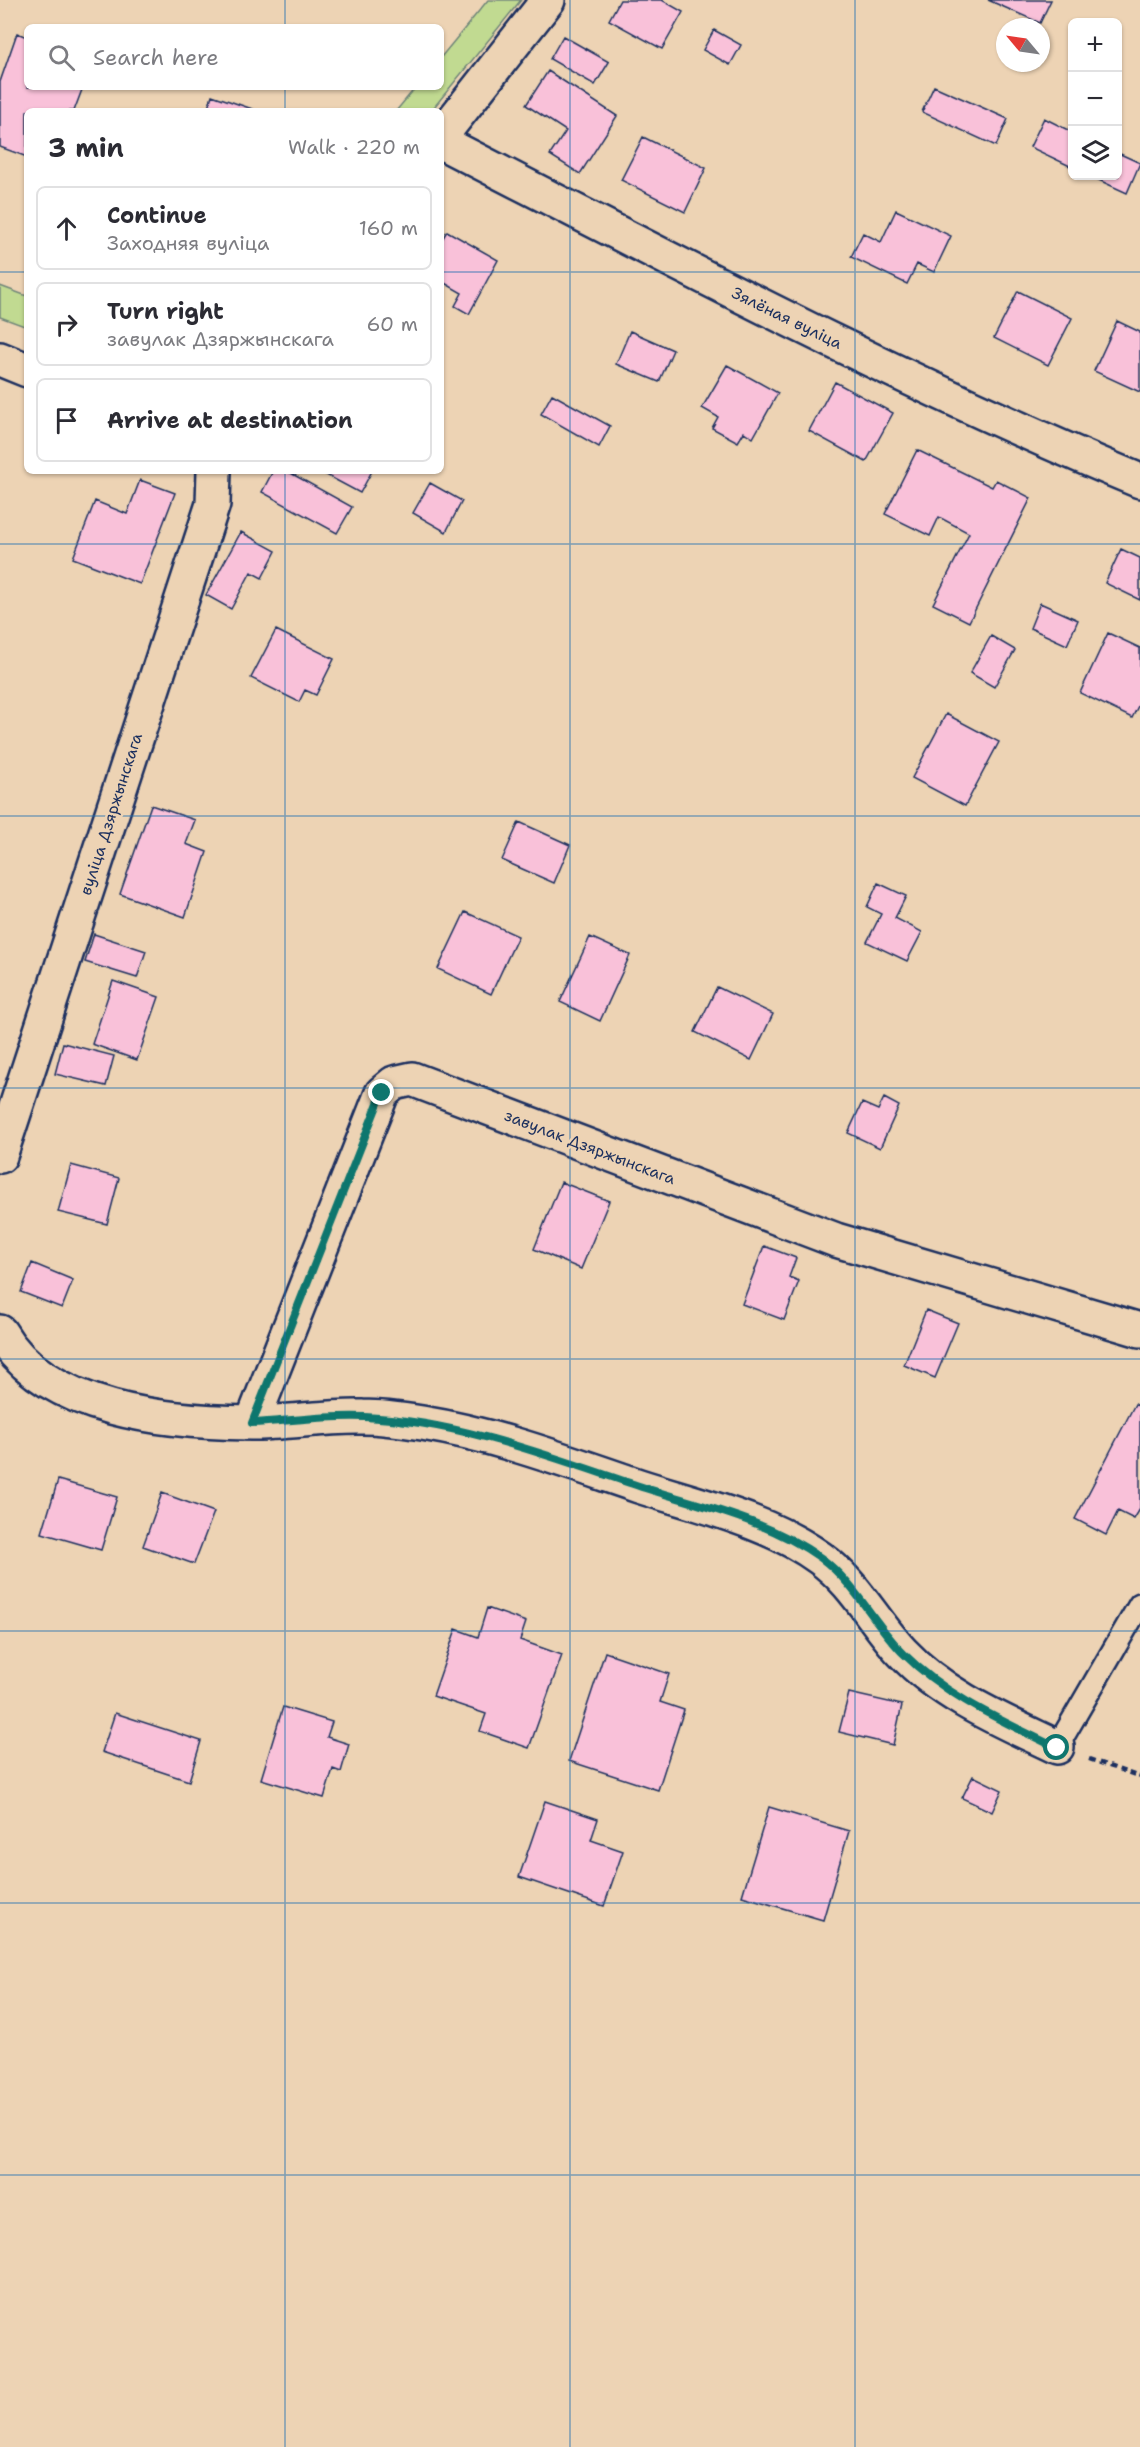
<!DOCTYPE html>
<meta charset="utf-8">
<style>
:root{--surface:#fff;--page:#f2f2f3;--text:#2b2b33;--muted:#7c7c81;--line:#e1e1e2}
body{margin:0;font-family:"Shantell Sans",sans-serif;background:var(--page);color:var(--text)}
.controls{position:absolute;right:18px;top:18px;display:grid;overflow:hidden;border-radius:9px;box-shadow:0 2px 4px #0004}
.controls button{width:54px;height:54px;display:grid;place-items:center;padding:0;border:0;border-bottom:2px solid var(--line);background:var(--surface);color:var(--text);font:30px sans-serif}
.compass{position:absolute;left:996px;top:18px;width:54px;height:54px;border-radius:50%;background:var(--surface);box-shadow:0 2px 4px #0004;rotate:299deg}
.stop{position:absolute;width:18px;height:18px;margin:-14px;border:4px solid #0f766e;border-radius:50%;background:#fff}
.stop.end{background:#0f766e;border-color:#fff;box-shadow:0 2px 6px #0008}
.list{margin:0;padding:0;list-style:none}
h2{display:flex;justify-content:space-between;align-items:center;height:78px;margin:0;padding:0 24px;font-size:26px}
h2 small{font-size:20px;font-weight:400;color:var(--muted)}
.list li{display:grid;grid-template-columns:39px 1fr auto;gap:18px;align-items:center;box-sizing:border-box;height:84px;margin:0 12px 12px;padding:0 12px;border:2px solid var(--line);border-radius:9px}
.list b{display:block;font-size:22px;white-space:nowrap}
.list p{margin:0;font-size:20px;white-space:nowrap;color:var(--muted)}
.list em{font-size:20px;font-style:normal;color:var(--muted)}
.icon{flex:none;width:33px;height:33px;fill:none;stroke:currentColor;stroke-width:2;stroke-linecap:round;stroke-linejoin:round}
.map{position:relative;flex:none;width:1140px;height:2447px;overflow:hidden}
.search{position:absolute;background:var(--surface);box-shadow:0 2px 4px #0004;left:24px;top:24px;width:420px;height:66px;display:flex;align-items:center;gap:15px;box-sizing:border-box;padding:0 21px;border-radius:9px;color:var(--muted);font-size:22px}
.panel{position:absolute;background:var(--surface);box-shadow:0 2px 4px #0004;left:24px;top:108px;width:420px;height:366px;border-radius:9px}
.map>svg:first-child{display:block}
.green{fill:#c1da91;stroke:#6e8478;stroke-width:1.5}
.building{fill:#f9c1d9;stroke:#1b2f5e;stroke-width:1.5}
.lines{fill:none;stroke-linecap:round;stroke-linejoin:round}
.service-casing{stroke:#1b2f5e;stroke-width:26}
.minor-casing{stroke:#1b2f5e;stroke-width:38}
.path{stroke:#1b2f5e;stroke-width:4;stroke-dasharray:6 4.5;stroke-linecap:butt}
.service{stroke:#edd3b4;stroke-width:21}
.minor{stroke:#edd3b4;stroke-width:33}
.route{stroke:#0f766e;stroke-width:8}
.grid{fill:none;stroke:#1f6fb2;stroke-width:1.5;stroke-opacity:0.55}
.labels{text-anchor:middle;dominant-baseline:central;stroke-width:5;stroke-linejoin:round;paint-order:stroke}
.street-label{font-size:16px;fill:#1b2f5e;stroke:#edd3b4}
</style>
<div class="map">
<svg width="1140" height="2447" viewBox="0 0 1140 2447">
<rect width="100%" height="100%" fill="#edd3b4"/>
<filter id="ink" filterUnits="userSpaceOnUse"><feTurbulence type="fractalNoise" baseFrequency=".0167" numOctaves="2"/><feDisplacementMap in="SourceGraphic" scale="12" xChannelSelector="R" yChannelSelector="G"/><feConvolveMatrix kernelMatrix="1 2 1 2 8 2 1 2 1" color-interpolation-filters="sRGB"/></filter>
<g filter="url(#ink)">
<path class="green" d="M488 0H521L431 111H396L416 87H441V57Z
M0 286 27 296V327L0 317Z"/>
<path class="building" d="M620 0H662L683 12 662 49 609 20Z
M988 0H1051L1040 23Z
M714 30 741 45 730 65 703 50Z
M17 33 27 37V87H83L74 111H27V157L0 147V82Z
M563 36 609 62 595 85 550 59Z
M548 71 617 116 580 174 550 155 566 131 526 105Z
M934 86 1008 119 996 146 922 112Z
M212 95 258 111H207Z
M1044 118 1072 132V167L1030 147Z
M643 137 706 168 685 212 621 180Z
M1118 153 1140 163 1127 193 1090 176H1118Z
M896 210 951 236 934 272 917 264 907 284 851 257 863 233 881 242Z
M447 231 498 260 469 314 455 306 462 293 441 281V241Z
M1018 291 1072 318 1048 365 994 338Z
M1117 321 1140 332V392L1094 371Z
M630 331 673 350 659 382 616 364Z
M727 365 778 393 753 438 744 432 738 442 712 428 718 417 702 408Z
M835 382 893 413 866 462 809 431Z
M552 394 610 426 599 447 541 414Z
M917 450 992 487 996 480 1031 498 969 622 933 604 969 533 939 517 930 536 885 514Z
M273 471H287L352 507 337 533 262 492Z
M319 471H372L360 493Z
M140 480 175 493 140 584 73 558 95 501 127 514Z
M430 483 462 501 446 532 413 513Z
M241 532 276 551 262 578 251 572 231 609 206 595Z
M1121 549 1140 558V600L1105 583Z
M1040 603 1078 620 1067 645 1030 628Z
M276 630 334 659 316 695 305 690 299 702 251 678Z
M1108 633 1140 648V702L1132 718 1080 693Z
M991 636 1015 650 994 687 970 673Z
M946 714 999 742 965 806 912 778Z
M151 805 195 820 186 844 207 852 185 917 120 894Z
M519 822 570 845 554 883 502 860Z
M878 883 906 896 895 918 922 932 907 961 867 942 881 914 867 907Z
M465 912 518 936 491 994 438 969Z
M94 934 146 951 137 978 85 962Z
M590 937 630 955 600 1021 560 1002Z
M113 981 159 997 137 1060 92 1044Z
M717 987 773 1014 751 1060 695 1032Z
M63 1043 114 1056 106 1086 55 1074Z
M884 1098 899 1106 880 1148 848 1133 862 1103 878 1110Z
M71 1165 119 1178 107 1224 58 1212Z
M561 1182 609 1201 581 1269 534 1249Z
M764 1246 796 1258 789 1277 799 1281 784 1320 742 1304Z
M32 1263 73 1280 62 1308 21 1292Z
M926 1310 958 1323 935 1378 904 1365Z
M1135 1404 1140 1407V1509L1134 1519 1118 1511 1106 1535 1075 1519Z
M58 1480 117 1497 101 1550 42 1533Z
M162 1493 214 1512 194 1564 143 1546Z
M487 1608 526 1622 520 1640 562 1655 529 1748 480 1731 486 1714 433 1696 456 1629 478 1637Z
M605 1652 669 1674 660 1702 684 1710 658 1790 569 1761Z
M849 1693 902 1705 893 1745 839 1732Z
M283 1707 332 1722 327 1737 349 1744 341 1772 333 1769 324 1798 261 1779Z
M115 1713 201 1741 189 1781 102 1752Z
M973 1776 1002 1790 992 1812 962 1798Z
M545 1801 598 1819 591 1840 623 1851 604 1906 519 1877Z
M769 1807 849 1831 823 1920 742 1896Z"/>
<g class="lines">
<defs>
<path id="service" d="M1057 1747 1140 1604"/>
<path id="minor" d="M441 136 548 0
M441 142C671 260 901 382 1140 481
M0 359 27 370
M0 1156 213 504 214 471
M0 1332C46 1412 168 1422 251 1423 288 1423 326 1416 363 1417 383 1417 403 1420 422 1423 497 1435 568 1462 639 1486 701 1506 767 1520 820 1558 854 1582 874 1622 902 1652 944 1697 1003 1721 1057 1747
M252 1423 382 1093 394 1083 412 1079 836 1240 1140 1330"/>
</defs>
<use href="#service" class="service-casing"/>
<use href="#minor" class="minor-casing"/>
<path class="path" d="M1089 1759 1140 1777"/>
<use href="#service" class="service"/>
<use href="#minor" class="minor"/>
</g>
</g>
<g class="lines" filter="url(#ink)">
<path class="route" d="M382 1093 252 1423C289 1421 328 1415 365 1417 462 1422 554 1458 645 1488 705 1507 769 1521 821 1558 855 1583 874 1624 904 1654 947 1697 1003 1721 1057 1748"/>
</g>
<path class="grid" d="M285 0V27M570 0V2447M855 0V2447M285 87V111M0 272H27M441 272H1140M285 471V2447M0 544H1140M0 816H1140M0 1088H1140M0 1359H1140M0 1631H1140M0 1903H1140M0 2175H1140"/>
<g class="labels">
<g class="street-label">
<text transform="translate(787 318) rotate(26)">Зялёная вуліца</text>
<text transform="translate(111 814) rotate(-72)">вуліца Дзяржынскага</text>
<text transform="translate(590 1147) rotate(21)">завулак Дзяржынскага</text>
</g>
</g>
</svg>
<div class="controls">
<button>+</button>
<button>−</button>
<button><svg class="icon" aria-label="layers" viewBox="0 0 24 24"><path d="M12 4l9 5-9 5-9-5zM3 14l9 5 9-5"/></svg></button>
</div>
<svg class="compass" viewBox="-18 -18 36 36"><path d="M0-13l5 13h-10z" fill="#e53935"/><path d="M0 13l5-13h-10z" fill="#7c7c81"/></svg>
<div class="stop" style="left:1057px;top:1748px"></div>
<div class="stop end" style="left:382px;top:1093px"></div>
<div class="search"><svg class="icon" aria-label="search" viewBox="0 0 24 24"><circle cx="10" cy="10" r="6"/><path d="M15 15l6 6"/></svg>Search here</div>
<section class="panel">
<h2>3 min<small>Walk · 220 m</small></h2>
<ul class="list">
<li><svg class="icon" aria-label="ahead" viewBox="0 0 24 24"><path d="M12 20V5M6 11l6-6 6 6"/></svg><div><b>Continue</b><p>Заходняя вуліца</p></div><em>160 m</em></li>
<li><svg class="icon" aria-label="right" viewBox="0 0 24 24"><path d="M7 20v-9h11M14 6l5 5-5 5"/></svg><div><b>Turn right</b><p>завулак Дзяржынскага</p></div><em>60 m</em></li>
<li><svg class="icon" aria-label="arrive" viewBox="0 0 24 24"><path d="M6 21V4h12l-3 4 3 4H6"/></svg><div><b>Arrive at destination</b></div></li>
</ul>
</section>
</div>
